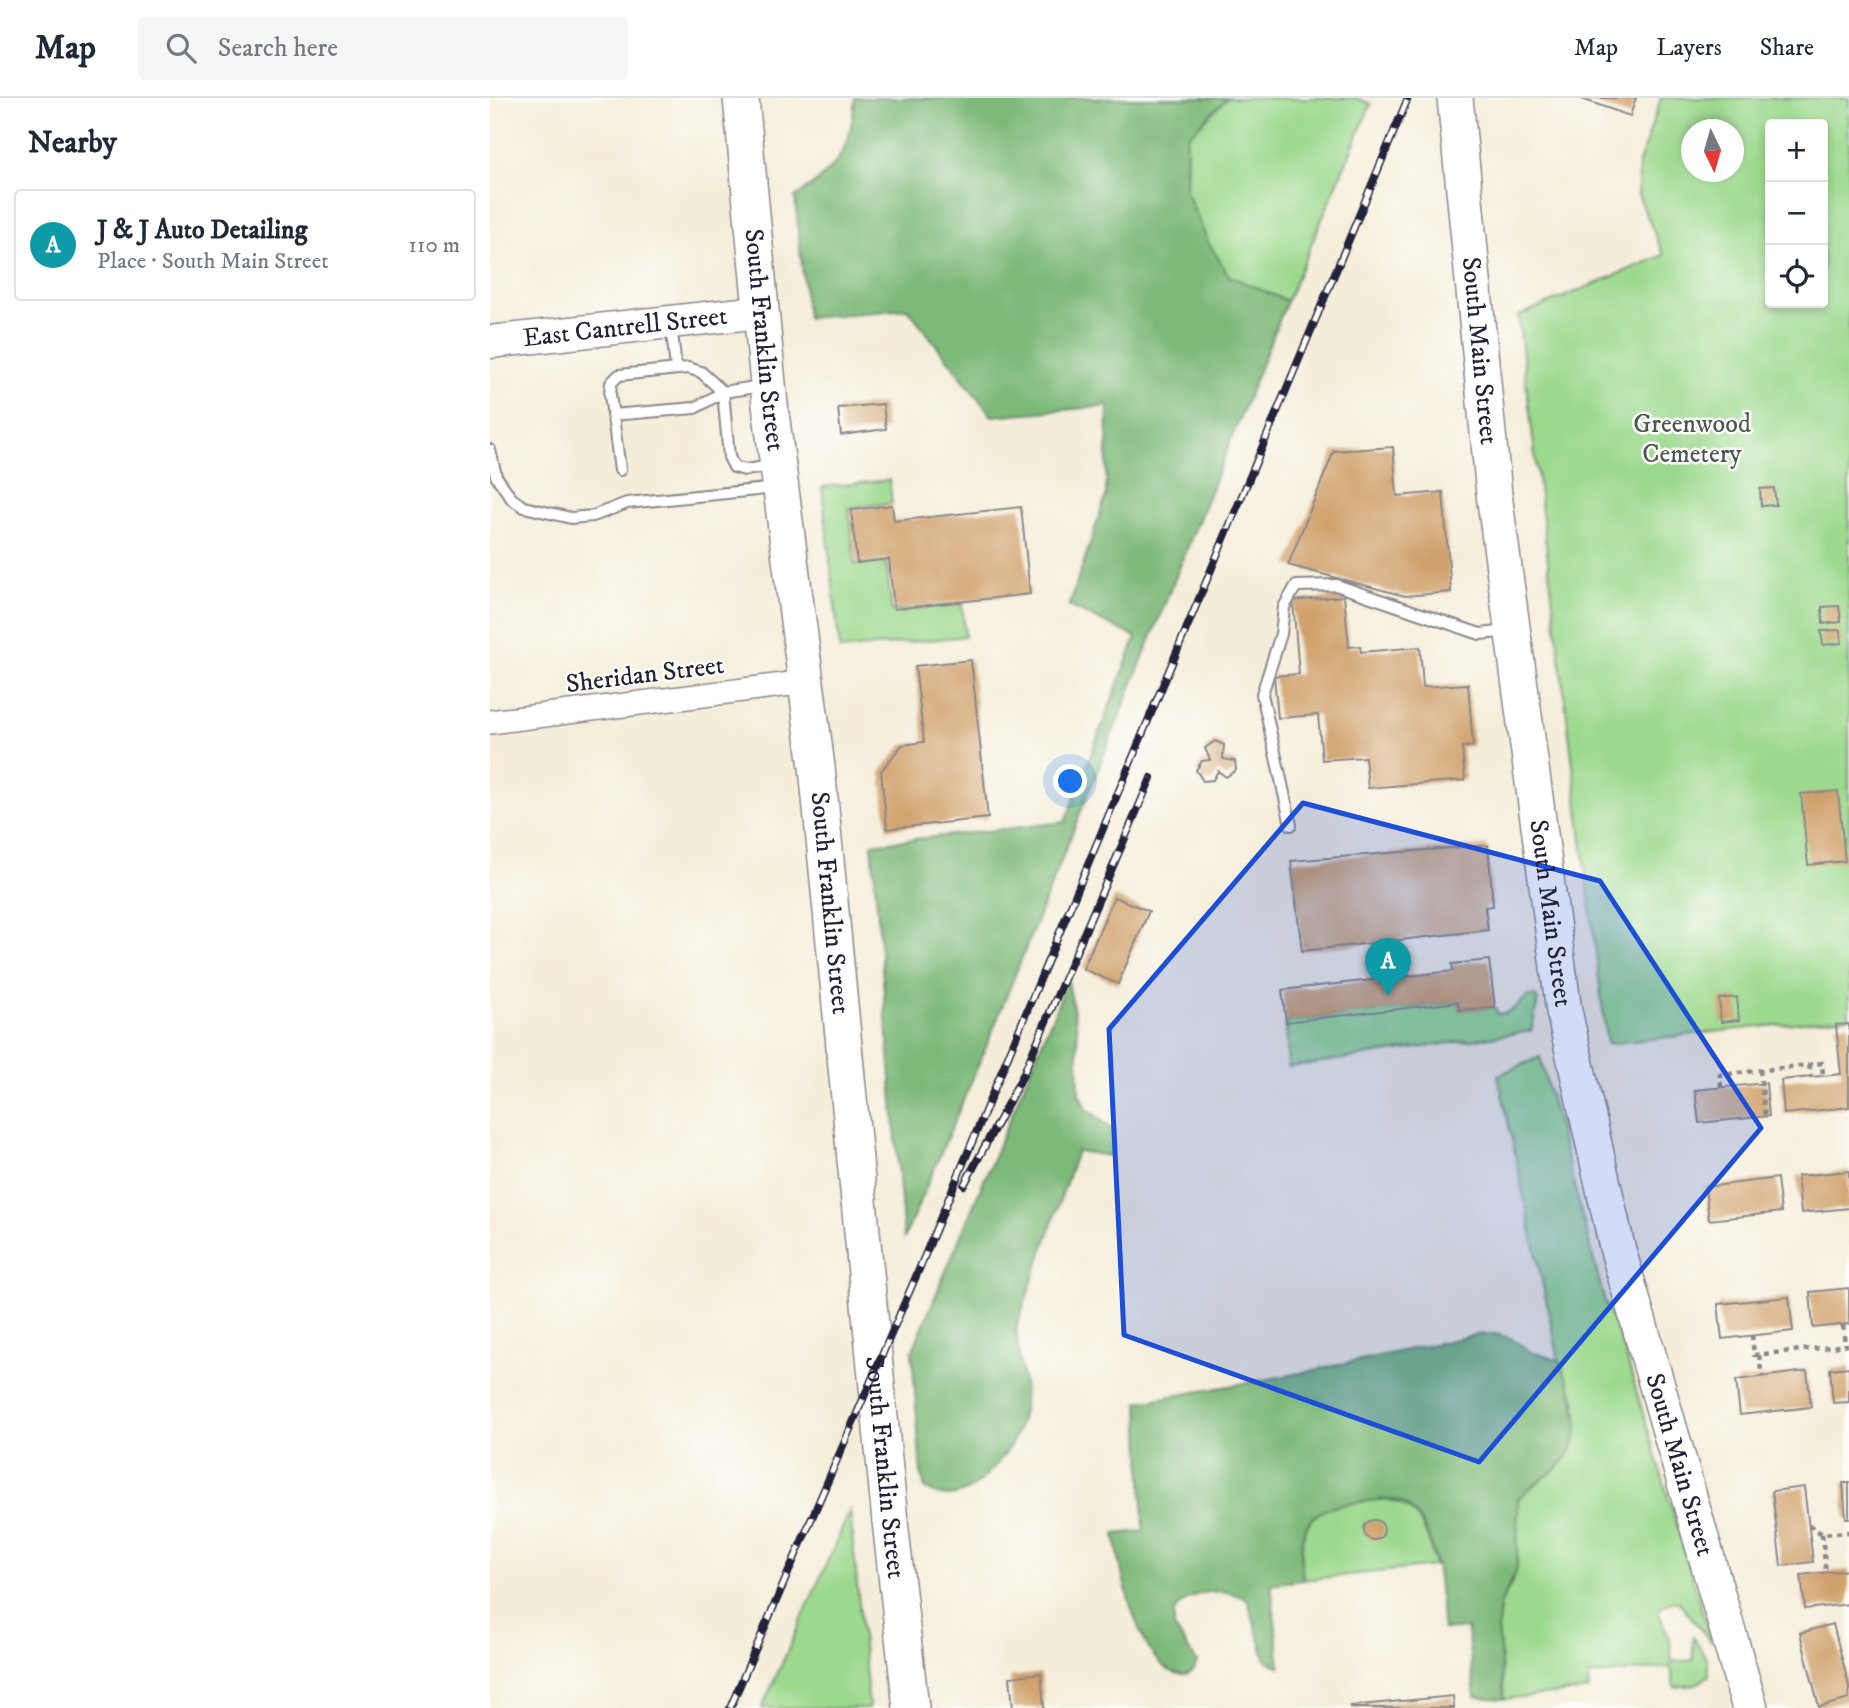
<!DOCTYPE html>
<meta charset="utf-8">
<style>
:root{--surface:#fff;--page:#f6f6f7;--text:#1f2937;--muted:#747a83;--line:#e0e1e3;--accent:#1f6fb2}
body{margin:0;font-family:"IM FELL DW Pica",serif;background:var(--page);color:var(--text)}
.controls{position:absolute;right:21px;top:21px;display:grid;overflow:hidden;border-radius:7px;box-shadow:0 4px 10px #0003}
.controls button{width:63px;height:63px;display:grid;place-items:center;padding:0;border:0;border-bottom:2px solid var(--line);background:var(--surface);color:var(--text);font:35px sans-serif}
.compass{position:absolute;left:1191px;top:21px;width:63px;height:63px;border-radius:50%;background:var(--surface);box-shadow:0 4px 10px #0003;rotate:175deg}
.you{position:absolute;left:581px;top:684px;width:24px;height:24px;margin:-18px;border:5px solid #fff;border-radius:50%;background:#1a73e8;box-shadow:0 0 0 10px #1a73e833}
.badge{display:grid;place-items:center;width:46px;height:46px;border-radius:50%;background:var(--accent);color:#fff;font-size:23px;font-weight:700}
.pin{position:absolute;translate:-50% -58px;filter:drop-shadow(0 2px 4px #0008)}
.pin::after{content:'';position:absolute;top:37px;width:24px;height:21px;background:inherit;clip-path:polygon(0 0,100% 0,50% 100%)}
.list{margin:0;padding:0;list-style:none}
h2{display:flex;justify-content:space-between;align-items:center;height:91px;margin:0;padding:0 28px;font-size:30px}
h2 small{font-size:23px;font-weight:400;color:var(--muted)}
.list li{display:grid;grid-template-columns:46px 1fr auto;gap:21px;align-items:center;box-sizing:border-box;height:112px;margin:0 14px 14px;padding:0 14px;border:2px solid var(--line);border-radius:7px}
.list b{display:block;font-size:26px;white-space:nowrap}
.list p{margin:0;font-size:23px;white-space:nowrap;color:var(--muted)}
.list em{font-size:23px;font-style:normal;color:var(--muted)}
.icon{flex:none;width:38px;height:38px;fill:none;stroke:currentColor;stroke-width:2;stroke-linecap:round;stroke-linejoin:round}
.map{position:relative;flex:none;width:1359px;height:1610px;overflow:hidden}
header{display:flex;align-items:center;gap:42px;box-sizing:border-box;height:98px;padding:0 35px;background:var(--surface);border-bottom:2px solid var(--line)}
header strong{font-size:33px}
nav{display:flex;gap:38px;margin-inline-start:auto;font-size:24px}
.search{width:490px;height:63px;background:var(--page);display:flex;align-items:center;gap:18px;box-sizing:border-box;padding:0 24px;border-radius:7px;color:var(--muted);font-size:26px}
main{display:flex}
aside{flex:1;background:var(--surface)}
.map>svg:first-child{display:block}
.green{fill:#9cd98e;stroke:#5f7e64;stroke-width:2;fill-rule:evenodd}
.forest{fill:#7db979;stroke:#506e5a;stroke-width:2}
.building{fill:#d0a16c}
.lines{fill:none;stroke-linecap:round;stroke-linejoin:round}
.lane-casing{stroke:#8b888a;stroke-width:14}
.street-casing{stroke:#8b888a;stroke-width:26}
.secondary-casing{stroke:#8b888a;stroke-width:35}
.primary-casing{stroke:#8b888a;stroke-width:38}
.path{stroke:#8b888a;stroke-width:4.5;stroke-dasharray:5 5;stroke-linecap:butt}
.lane{stroke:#fff;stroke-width:10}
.street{stroke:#fff;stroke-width:23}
.secondary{stroke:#fff;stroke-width:32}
.primary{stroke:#fff;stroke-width:35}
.rail-casing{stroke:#22223b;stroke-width:8}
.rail{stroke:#fdfcf7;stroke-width:5;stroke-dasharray:16;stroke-linecap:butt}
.marked{fill:#1d4ed8;fill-opacity:0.2;stroke:#1d4ed8;stroke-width:5;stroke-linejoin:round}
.labels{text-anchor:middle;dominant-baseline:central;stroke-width:5;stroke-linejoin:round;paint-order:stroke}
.street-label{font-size:26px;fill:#22223b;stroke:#fdfcf7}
.park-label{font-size:26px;fill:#475954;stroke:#fdfcf7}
</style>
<header>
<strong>Map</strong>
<div class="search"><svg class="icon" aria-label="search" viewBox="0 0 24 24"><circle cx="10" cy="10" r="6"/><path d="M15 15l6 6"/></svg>Search here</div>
<nav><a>Map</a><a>Layers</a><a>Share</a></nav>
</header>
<main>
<aside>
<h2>Nearby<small></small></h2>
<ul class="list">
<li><span class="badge" style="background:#0f9aa8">A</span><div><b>J &amp; J Auto Detailing</b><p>Place · South Main Street</p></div><em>110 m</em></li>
</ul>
</aside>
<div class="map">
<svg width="1359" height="1610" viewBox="0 0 1359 1610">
<rect width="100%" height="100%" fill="#fdfcf7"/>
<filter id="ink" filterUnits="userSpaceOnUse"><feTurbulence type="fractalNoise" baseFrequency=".0143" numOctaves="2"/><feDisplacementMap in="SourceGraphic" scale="14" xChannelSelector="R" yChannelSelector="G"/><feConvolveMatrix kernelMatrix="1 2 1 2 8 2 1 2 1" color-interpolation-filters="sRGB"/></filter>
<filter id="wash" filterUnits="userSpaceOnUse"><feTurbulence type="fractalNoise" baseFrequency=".00686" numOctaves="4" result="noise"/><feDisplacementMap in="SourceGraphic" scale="28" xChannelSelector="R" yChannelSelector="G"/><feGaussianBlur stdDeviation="1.57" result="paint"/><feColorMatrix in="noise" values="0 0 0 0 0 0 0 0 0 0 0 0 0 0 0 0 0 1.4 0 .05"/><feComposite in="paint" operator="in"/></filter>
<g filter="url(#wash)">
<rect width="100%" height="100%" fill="#f4edd9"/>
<path class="green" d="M737 0H866L881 6 797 203 739 178 718 144 696 93 697 39Z
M1171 0H1359V919L1117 946 1028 218 1174 157 1148 97 1149 65ZM1280 26H1333V205H1280ZM1202 32H1244V74H1202Z
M399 382 402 405 359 410 365 467 396 464 402 513 472 506 475 538 350 552 332 389Z
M1038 898H1045L1048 902 1041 933 798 969 796 924 968 904 970 912 1005 909 1008 916C1024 915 1027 906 1038 898Z
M1050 959 1114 1201 1135 1255 1222 1545 1189 1504C1179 1503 1174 1506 1168 1514L1180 1541 1182 1564 1203 1562V1539L1217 1561 1219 1577 1206 1587 1184 1589 1181 1569 1098 1578 1099 1592 1014 1601 1008 1528 1010 1507 1023 1483 1028 1401 1039 1389 1067 1371 1087 1306 1069 1262 1008 977Z
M895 1401C931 1408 937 1435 945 1468L813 1482C805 1407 831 1408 895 1401Z
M360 1413 379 1610H272Z"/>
<path class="forest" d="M365 0H737L697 39 696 93 718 144 739 178 797 203 493 956 414 1141 382 746 575 724 646 539 579 508 616 398 618 308 502 318 418 211 317 220 305 99C349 69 360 54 365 0Z
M578 882 587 931 589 996 596 1010 622 1031 623 1046 619 1058 587 1053 527 1227C526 1248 531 1266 534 1286 538 1328 516 1363 484 1388 468 1400 451 1401 435 1390L431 1375 422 1254Z
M1006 1236 1022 1241 1041 1254 1069 1262C1085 1296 1101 1340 1067 1370 1054 1382 1040 1387 1028 1401L1027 1471 1010 1507 1008 1528 1014 1601 985 1599 977 1530 953 1532C948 1494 951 1438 919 1409 908 1399 891 1401 878 1403 818 1410 806 1421 813 1482L781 1486 790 1569 776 1563 758 1503C735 1487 702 1491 684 1514V1529L707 1564C704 1571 701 1577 692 1576 650 1576 629 1468 625 1436L654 1433 649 1304 801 1277 985 1237Z"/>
<g id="blocks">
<path class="building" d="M1089 0H1146L1140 18Z
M393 306 396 331 351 337 348 310Z
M903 349 907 398 953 394 961 494 915 498 798 467 844 353Z
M1284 390 1286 407 1271 408 1270 391Z
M402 407 404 423 531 409 540 496 404 511 399 461 367 465 361 412Z
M854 498 859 549 870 548 871 554 930 549 933 589 978 586 983 648 972 649 975 682 878 690 875 659 832 662 828 617 788 620 784 578 809 576 803 503Z
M1349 508 1351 524 1333 526 1332 509Z
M1350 532 1352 545 1333 547 1331 533Z
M481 562 498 720 397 731 391 673 412 647 434 644 425 568Z
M725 643 734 647 733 661 745 663 746 672 736 679 728 673 723 682 713 683 706 672 712 663 720 662 715 650Z
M1348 693 1355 763 1318 767 1311 696Z
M998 747 1003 808 995 809 998 832 812 853 801 763Z
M624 799 659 813 628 886 593 871Z
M999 862 1005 909 969 912 968 904 796 924 792 892 963 873 962 866Z
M1247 899 1249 922 1231 924 1229 901Z
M1359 926V1009L1294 1016 1291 982 1351 976 1346 927Z
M1276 985 1279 1018 1209 1025 1205 992Z
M1359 1073V1110L1311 1115 1307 1078Z
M1287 1080 1291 1114 1219 1122 1215 1089Z
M1359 1190V1226L1323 1230 1320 1194Z
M1299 1199 1303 1233 1232 1241 1228 1206Z
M1359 1269V1304L1343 1305 1340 1271Z
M1317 1273 1321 1309 1250 1317 1246 1282Z
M1353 1385H1359V1420H1356Z
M1314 1389 1323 1464 1291 1468 1282 1393Z
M874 1432a10 10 0 1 1 20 0a10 10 0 1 1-20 0Z
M1359 1472V1506L1315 1511 1311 1477Z
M1343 1526 1359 1588V1601L1329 1609 1310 1535Z
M551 1575 554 1610H523L520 1579Z
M963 1598 964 1610H861V1608Z"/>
</g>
</g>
<g filter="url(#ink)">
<use href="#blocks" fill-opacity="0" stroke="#8b888a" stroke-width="2"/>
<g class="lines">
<defs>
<path id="lane" d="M181 225 186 271
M122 317 205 310 233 294 272 288
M0 352 6 378 22 401 34 409 81 420 103 418 137 405 286 390
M130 372 120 296 121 285 129 277 198 270 211 274 233 294 239 359 244 369 255 372 282 368
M801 727 772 596 791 536 794 509 806 488 846 487 990 536 1019 533"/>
<path id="street" d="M0 624 316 584"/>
<g id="secondary">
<path id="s1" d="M0 244 270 214"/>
</g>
<g id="primary">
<path id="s2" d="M251 0 280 307 327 669 400 1423 421 1610"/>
<path id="s3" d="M965 0 1004 396 1074 913 1127 1149 1260 1610"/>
</g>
</defs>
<use href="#lane" class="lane-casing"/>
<use href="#street" class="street-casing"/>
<use href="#secondary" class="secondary-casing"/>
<use href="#primary" class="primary-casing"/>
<path class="path" d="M1319 967 1321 979
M1270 972 1275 1020
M1231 989 1230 977 1319 967 1332 965 1333 978
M1353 1227 1355 1247
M1262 1237 1264 1257 1359 1247
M1269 1257 1272 1279
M1319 1427 1332 1436 1359 1434
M1332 1436 1336 1475"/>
<use href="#lane" class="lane"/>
<use href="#street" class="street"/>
<use href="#secondary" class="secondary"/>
<use href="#primary" class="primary"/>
<defs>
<path id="rail" d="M474 1087 532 979 661 680
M240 1610 430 1169 918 0"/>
</defs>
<use href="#rail" class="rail-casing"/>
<use href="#rail" class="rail"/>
</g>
</g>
<path class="marked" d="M813 705 1110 783 1271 1030 989 1364 634 1237 619 931Z"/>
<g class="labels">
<g class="street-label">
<text stroke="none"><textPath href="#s1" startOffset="136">East Cantrell Street</textPath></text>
<text stroke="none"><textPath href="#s2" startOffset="243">South Franklin Street</textPath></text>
<text stroke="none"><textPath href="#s3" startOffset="254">South Main Street</textPath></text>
<text transform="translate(155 577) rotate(-7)">Sheridan Street</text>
<text stroke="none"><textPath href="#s2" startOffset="810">South Franklin Street</textPath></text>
<text stroke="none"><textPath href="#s3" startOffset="821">South Main Street</textPath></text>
<text stroke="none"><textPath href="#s3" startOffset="1388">South Main Street</textPath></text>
<text stroke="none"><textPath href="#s2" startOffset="1377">South Franklin Street</textPath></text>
</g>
<g class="park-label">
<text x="1202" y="326">Greenwood<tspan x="1202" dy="30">Cemetery</tspan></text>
</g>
</g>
</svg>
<div class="controls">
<button>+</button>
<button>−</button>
<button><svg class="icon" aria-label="locate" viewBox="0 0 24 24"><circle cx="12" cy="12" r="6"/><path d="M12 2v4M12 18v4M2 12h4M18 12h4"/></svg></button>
</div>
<svg class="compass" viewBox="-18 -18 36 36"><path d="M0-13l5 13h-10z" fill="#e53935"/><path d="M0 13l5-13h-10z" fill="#747a83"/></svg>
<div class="you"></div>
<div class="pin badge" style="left:898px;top:898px;background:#0f9aa8">A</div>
</div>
</main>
